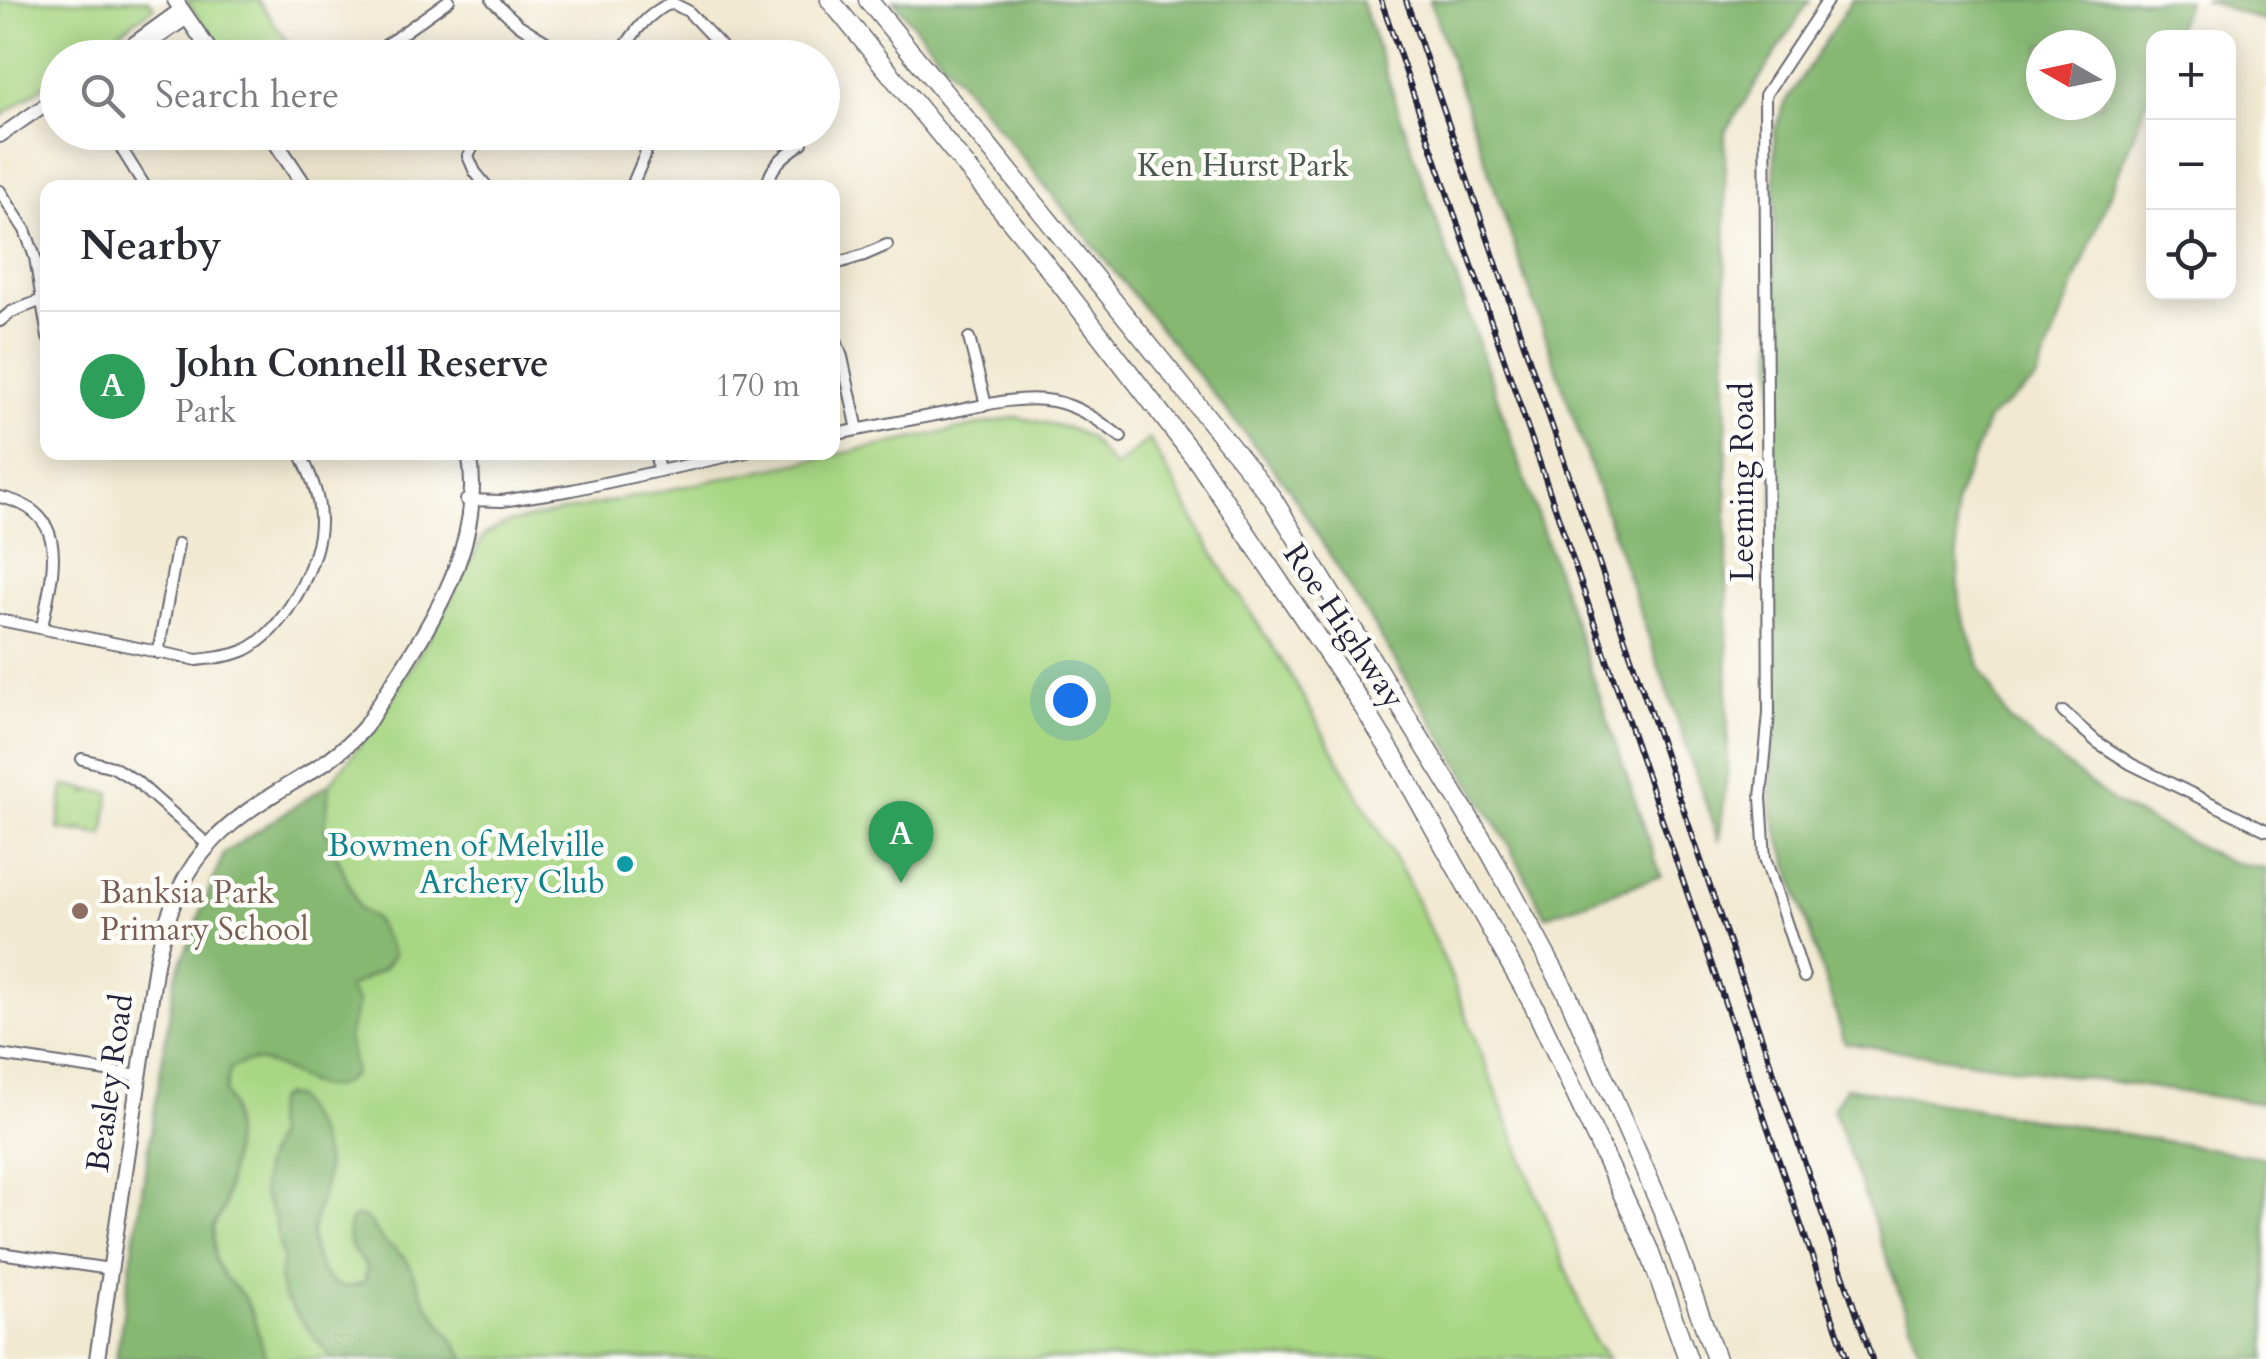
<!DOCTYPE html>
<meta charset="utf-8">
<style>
:root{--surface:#fff;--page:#f2f2f3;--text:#2b2b33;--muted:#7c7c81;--line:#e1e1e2;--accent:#d1495b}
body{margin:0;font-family:Cardo,serif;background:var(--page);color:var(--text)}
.controls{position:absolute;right:30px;top:30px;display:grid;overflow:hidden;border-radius:20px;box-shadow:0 5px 25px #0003}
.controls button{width:90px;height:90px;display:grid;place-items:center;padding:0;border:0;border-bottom:2px solid var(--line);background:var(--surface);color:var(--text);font:50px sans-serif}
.compass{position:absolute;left:2026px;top:30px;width:90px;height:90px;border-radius:50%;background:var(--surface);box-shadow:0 5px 25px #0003;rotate:279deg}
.you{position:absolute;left:1070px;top:700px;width:35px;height:35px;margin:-25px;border:8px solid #fff;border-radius:50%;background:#1a73e8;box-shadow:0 0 0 15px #1a73e833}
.badge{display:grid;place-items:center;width:65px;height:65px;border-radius:50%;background:var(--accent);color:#fff;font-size:32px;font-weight:700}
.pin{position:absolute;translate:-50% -82px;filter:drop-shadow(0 2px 5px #0008)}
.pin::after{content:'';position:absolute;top:52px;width:35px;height:30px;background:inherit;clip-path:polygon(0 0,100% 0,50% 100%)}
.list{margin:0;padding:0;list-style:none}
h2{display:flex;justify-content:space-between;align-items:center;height:130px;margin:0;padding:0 40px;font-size:42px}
h2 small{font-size:32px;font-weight:400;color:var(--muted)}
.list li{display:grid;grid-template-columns:65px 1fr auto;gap:30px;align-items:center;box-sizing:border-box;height:150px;padding:0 40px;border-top:2px solid var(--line)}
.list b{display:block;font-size:38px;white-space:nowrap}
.list p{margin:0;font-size:32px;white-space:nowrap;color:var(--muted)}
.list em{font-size:32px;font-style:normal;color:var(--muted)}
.icon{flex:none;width:55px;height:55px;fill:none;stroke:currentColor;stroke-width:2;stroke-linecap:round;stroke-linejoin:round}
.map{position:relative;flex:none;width:2266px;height:1359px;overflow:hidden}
.search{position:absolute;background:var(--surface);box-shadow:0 5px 25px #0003;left:40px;top:40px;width:800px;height:110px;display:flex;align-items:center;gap:25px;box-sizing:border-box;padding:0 35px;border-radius:55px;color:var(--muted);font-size:38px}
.panel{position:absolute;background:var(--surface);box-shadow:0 5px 25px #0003;left:40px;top:180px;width:800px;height:280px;border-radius:20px}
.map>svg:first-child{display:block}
.green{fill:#a8d784;stroke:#657c60;stroke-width:2.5}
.forest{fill:#86b872;stroke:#546d56;stroke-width:2.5;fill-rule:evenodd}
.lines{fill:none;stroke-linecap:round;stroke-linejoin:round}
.minor-casing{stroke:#6a6870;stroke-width:14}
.tertiary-casing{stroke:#6a6870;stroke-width:16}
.secondary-casing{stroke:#6a6870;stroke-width:18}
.motorway-casing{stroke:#6a6870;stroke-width:21}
.minor{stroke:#fff;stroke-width:10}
.tertiary{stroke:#fff;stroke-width:12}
.secondary{stroke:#fff;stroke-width:14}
.motorway{stroke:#fff;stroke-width:18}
.rail-casing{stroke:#22223b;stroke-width:6}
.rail{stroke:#fdfcf7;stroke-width:2.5;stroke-dasharray:8;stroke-linecap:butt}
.culture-dot{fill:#0f9aa8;stroke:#fdfcf7;stroke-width:4}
.education-dot{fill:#8d6e63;stroke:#fdfcf7;stroke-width:4}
.labels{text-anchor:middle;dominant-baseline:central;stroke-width:9;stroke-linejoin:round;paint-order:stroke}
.park-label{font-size:32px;fill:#4a5851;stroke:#fdfcf7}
.street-label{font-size:32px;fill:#22223b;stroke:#fdfcf7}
.culture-label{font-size:32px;fill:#0d838f;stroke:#fdfcf7;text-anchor:end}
.education-label{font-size:32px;fill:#785e54;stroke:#fdfcf7;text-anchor:start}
</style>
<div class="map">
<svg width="2266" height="1359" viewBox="0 0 2266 1359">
<rect width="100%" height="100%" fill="#fdfcf7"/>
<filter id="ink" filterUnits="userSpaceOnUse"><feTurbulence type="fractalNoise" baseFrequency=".01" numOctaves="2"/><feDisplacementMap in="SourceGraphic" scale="20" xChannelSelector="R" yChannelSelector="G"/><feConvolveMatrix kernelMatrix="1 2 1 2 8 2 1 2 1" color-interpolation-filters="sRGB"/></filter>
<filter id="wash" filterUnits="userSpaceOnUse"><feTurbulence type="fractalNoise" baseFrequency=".0048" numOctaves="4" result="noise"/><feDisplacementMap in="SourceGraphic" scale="40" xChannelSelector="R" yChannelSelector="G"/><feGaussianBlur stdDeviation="2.25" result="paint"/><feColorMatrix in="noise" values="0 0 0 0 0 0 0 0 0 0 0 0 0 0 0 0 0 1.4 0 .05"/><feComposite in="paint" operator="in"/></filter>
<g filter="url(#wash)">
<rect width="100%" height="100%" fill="#f1e9d1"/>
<path class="green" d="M0 0H148L155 7 83 57 58 58 57 76 0 117Z
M186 0H258L298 57H226Z
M1017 417 1068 428 1088 437 1115 468 1149 439 1220 565 1287 669 1405 876 1448 969 1594 1341 1609 1359H117L224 854 330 783 372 730 441 618 484 535 508 523Z
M64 786 86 789V793H88L89 790 110 793 104 835 83 832V829H80L79 832 58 829Z"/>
<path class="forest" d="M893 0H1361L1661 876 1546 916 1507 842 1288 487 1005 136Z
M1430 0H1810L1725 132 1728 767 1719 842Z
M1852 0H2188L2173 37 2154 38 2153 85 2036 381 1988 419 1955 504 1960 607 1982 671 2009 720 2113 802 2227 861 2266 869V1104L1845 1043 1771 810 1775 129 1785 103ZM2041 45H2101V105H2041Z
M2203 0H2266V22Z
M330 783 325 827 359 908 375 919 394 955 383 969 348 988 358 1003 348 1037 355 1073C317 1114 287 1053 245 1062 243 1063 231 1068 230 1069L225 1093 231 1105 234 1138 224 1208 213 1227 215 1261 224 1276 245 1298 252 1313 266 1359H116L175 978 224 853Z
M1846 1087 2266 1158V1359H1923L1833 1109Z
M283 1095 294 1097C309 1117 325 1144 326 1169 327 1201 301 1228 317 1261 320 1268 323 1275 329 1280 341 1290 353 1288 365 1281L367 1267C353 1252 340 1236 354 1217H363L371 1224 384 1243 395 1249 408 1262 427 1303 466 1359H332L284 1298 279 1279 283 1260 274 1218 263 1194V1168L275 1136 273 1120 276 1101Z"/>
</g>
<g filter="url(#ink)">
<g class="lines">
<defs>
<path id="minor" d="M492 0 519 25 572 58
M368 58 449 0
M618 58C632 35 647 12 672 3L688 11 721 46
M111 132 146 188
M484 132 476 139 468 156 475 172 488 188
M631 188 645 155 648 132
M767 188C769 166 785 155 802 143
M0 191 25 230 35 257 48 338
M832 265 864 255 887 245
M0 321 11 312 42 300
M832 330 842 357 858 430
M969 338 986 405
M832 435C870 427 908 420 946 413 980 406 1019 395 1053 401 1079 406 1101 422 1121 437
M655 452 659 471
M0 497C74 513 52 574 42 627
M466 500 502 501 572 490 747 452
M0 620 197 660C213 658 229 657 243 651 283 634 321 562 320 520 320 496 310 474 300 452
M158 653 178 544
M2063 712 2097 742 2131 764 2266 830
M82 759 113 767 136 781 207 844
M1804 977 1765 858 1761 798 1769 713 1765 95 1828 0
M0 1055 140 1076
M0 1253 110 1269"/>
<path id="tertiary" d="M113 58 181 9
M129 58 187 18
M0 136 58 96"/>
<path id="secondary" d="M175 0 215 58
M269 132 306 188
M97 1359 156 964C173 879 203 836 277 792 310 772 340 756 365 727 416 643 488 557 469 452"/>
<path id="motorway" d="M830 0 1029 243 1199 463 1359 700 1396 760 1533 1004 1648 1248 1688 1359
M868 0 990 148 1272 498 1490 852 1568 996 1662 1209 1716 1359"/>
</defs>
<use href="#minor" class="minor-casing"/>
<use href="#tertiary" class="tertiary-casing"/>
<use href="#secondary" class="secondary-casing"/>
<use href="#motorway" class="motorway-casing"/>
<use href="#minor" class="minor"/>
<use href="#tertiary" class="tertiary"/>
<use href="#secondary" class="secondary"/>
<use href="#motorway" class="motorway"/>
<defs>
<path id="rail" d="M1381 0 1847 1359
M1406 0 1872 1359"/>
</defs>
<use href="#rail" class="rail-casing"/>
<use href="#rail" class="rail"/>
</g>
</g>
<circle class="culture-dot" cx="625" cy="864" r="10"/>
<circle class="education-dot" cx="80" cy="911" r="10"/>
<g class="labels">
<g class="park-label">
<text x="1243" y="166">Ken Hurst Park</text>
</g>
<g class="street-label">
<text transform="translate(1743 482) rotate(-90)">Leeming Road</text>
<text transform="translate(1344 626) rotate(56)">Roe Highway</text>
<text transform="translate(110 1083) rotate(-82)">Beasley Road</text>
</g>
<g class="culture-label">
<text x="605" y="846">Bowmen of Melville<tspan x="605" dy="37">Archery Club</tspan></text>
</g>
<g class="education-label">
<text x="100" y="893">Banksia Park<tspan x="100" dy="37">Primary School</tspan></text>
</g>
</g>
</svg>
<div class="controls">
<button>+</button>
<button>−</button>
<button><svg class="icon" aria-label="locate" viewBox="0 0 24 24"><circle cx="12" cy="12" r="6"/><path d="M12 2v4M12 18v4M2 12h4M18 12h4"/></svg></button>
</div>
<svg class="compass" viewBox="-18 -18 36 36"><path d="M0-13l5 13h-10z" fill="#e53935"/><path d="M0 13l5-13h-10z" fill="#7c7c81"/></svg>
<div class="you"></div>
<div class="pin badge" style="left:901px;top:883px;background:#2e9e5b">A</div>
<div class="search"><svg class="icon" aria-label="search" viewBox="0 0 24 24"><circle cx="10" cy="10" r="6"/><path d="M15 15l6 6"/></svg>Search here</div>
<section class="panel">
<h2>Nearby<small></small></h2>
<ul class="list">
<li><span class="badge" style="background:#2e9e5b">A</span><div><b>John Connell Reserve</b><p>Park</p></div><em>170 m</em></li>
</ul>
</section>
</div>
